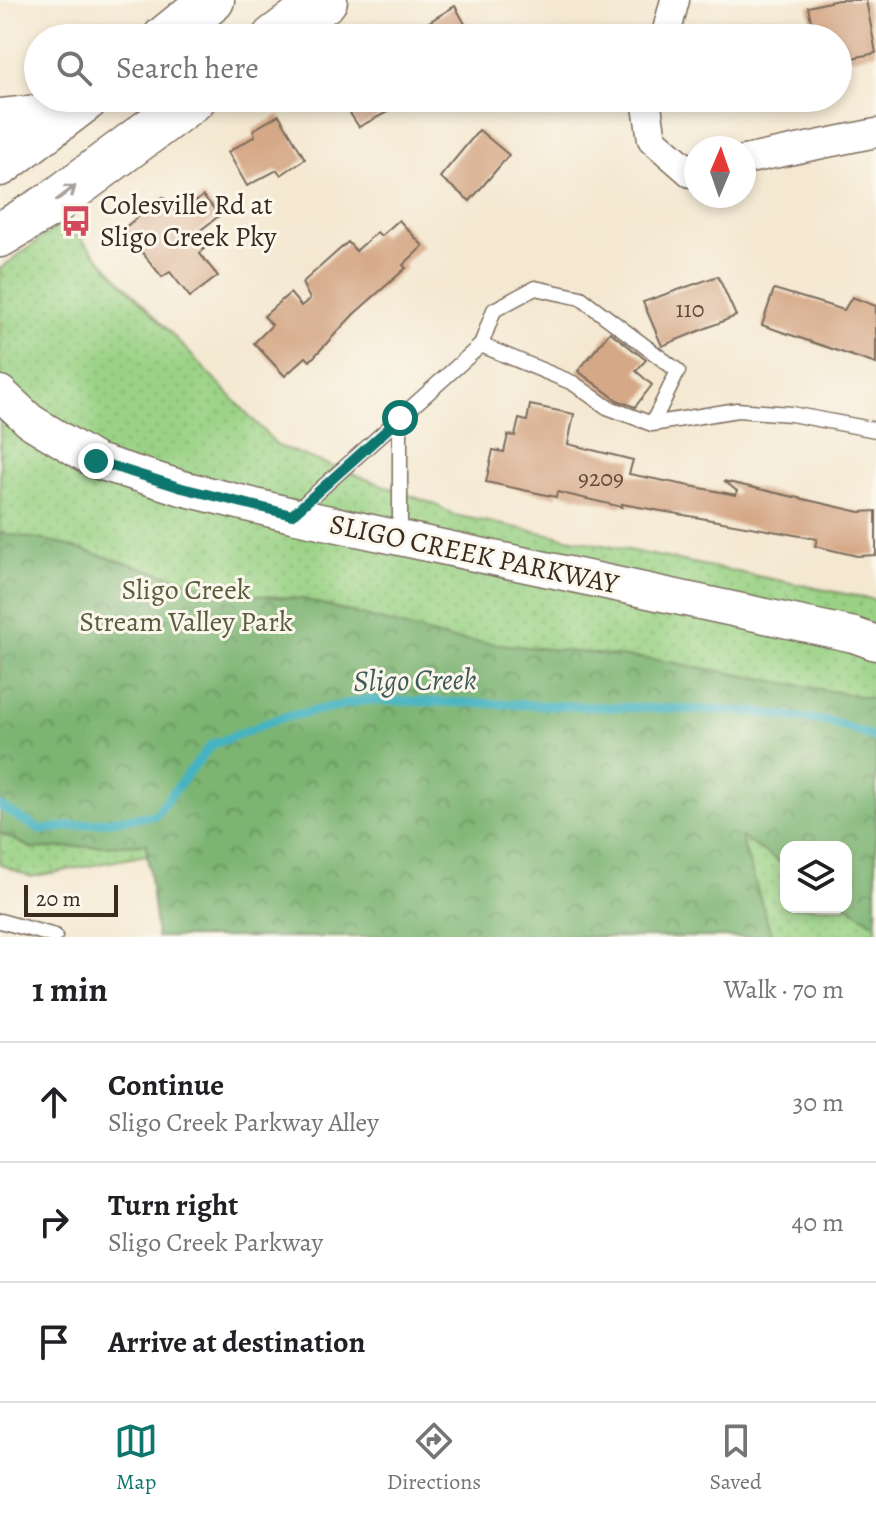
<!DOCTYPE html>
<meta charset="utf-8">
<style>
:root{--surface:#fff;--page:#f2f2f2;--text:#202124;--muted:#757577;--line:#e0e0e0;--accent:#0f766e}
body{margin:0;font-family:Alegreya,serif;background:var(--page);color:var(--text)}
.controls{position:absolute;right:24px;bottom:24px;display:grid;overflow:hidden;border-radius:16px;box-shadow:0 4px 12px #0003}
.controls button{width:72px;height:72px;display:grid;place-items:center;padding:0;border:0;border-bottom:2px solid var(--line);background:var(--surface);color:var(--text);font:40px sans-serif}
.compass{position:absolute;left:684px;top:136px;width:72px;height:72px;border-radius:50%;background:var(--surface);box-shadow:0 4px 12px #0003;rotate:2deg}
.scale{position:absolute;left:24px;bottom:20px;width:94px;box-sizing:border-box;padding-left:8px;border:4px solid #3b2a1e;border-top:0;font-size:22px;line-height:28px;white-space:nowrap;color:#3b2a1e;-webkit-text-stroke:6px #fbf7ec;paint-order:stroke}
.stop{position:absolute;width:24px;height:24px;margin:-18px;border:6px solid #0f766e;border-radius:50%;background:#fff}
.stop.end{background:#0f766e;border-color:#fff;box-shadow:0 2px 8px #0008}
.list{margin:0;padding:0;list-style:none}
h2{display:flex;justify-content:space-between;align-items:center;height:104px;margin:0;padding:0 32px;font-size:34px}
h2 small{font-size:26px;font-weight:400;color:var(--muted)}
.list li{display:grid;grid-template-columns:52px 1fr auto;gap:24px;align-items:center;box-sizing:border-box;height:120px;padding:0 32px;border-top:2px solid var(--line)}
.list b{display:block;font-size:30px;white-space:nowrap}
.list p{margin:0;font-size:26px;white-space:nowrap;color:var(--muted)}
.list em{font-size:26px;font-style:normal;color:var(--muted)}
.icon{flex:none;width:44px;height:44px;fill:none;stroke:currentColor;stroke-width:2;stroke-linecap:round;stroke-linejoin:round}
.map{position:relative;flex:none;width:876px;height:937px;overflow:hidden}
.search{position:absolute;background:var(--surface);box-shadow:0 4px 12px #0003;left:24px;right:24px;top:24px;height:88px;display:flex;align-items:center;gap:20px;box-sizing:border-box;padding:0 28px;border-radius:44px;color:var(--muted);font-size:30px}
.sheet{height:464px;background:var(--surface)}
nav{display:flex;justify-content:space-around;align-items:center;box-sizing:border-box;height:112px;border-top:2px solid var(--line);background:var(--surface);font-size:22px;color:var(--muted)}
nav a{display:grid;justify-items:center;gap:4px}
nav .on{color:var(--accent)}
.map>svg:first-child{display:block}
.grass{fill:url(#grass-dots);stroke:#6a7e52;stroke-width:2;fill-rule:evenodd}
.forest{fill:url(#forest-crowns);stroke:#5b6f48;stroke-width:2}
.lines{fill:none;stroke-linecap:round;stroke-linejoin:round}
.stream{stroke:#45b3c1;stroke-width:9}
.building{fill:#d5a887}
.service-casing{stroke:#7c6c5d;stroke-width:17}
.minor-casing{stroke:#7c6c5d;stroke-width:31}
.tertiary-casing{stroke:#7c6c5d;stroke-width:37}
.trunk-casing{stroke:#7c6c5d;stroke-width:47}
.service{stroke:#fff;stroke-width:14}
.minor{stroke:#fff;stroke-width:28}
.tertiary{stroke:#fff;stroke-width:34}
.trunk{stroke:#fff;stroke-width:44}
.oneway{stroke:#a79f9a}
.route{stroke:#0f766e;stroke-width:10}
.labels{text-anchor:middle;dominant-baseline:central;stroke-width:6;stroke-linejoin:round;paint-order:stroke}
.number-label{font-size:24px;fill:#624a38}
.poi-label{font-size:28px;fill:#3b2a1e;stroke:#fbf7ec;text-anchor:start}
.street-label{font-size:28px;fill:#3b2a1e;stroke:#fbf7ec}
.park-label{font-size:28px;fill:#585c3d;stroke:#fbf7ec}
.water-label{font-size:30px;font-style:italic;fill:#3e5a57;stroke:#fbf7ec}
</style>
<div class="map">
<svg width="876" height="937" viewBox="0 0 876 937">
<defs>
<pattern id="grass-dots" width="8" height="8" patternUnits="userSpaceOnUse" patternTransform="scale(2)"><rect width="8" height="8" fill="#9ad285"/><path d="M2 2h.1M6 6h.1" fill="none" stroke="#86b472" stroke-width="1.8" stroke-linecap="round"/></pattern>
<pattern id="forest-crowns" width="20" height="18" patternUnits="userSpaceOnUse" patternTransform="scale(2)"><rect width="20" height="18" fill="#7bb472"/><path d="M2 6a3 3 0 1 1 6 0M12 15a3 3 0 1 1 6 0" fill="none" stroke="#66935d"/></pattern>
</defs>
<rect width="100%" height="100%" fill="#fbf7ec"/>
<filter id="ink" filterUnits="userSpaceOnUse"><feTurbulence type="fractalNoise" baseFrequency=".0125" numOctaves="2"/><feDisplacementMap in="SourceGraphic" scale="16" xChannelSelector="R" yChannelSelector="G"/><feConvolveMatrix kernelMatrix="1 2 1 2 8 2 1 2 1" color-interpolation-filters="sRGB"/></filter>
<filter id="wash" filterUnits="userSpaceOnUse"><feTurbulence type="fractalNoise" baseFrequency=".006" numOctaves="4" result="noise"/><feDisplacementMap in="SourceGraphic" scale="32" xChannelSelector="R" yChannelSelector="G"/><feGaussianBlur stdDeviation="1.8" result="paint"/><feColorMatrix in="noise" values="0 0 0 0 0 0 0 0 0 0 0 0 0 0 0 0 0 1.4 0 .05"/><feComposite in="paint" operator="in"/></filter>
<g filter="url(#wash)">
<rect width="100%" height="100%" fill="#f4e8d1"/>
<path class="grass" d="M64 221 278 446 436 505 454 515 876 600V937H528L294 827 31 877 0 864V269ZM786 847H846V907H786Z"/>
<path class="forest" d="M0 533 55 542 228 593 303 599 450 639 658 660 876 699V925L846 905V847H786V866L741 837 772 937H157L146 844 33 849 0 833Z"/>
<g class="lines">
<path class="stream" d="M0 806 41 830 155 815 211 745 280 718 366 700 743 711 832 722 876 738"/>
</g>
<g id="blocks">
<path class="building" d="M838 0H866L876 53 838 61V38H815L808 7Z
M455 6 473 38H403Z
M340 98H414L359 127Z
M279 115 305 159 281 175 277 170 247 186 228 152 255 136 253 130Z
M479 130 509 155 470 201 440 177Z
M203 196 220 215 193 236 204 249 200 254 218 276 190 297 170 272 162 277 123 229 163 197 178 215Z
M399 220 423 246 403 265 406 268 354 314 310 361 306 357 285 376 254 343 272 325 264 316 290 293 301 306 310 299 302 283 348 242 356 251 377 232 381 236Z
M718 276 736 316 662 346 643 302Z
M774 289 844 310 852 297 876 306V364L762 325Z
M610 332 646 360 636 371 652 385 635 407 617 400 578 371Z
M530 405 574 414 568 444 633 460 629 474 736 495 737 491 724 481 860 512 876 511V555L857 556 815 546 817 539 622 504V507L557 492 556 497 486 482 493 450 504 452 508 435 515 436 519 419 527 421Z"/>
</g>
</g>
<g filter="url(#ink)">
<use href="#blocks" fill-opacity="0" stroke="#7c6c5d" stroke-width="2"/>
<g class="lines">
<defs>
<path id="service" d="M481 345 494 310 535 288 581 298 678 371 652 424
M295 512 481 345 573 383 607 407 652 424 737 410 791 414 876 430
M400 538V418
M0 921 55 936"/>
<path id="minor" d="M665 38 675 0
M649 98 647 106 652 139 691 173 696 172
M744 160 876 133"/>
<path id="tertiary" d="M0 393 30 421 96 461 182 488 292 515 854 635 876 643"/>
<path id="trunk" d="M165 38 212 0
M274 38 325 0
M0 121 65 114
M0 164 87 98
M0 235 53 203 194 98"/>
</defs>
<use href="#service" class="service-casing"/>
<use href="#minor" class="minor-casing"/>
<use href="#tertiary" class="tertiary-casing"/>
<use href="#trunk" class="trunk-casing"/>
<use href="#service" class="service"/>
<use href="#minor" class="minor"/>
<use href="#tertiary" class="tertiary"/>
<use href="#trunk" class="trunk"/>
</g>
<defs><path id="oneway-shaft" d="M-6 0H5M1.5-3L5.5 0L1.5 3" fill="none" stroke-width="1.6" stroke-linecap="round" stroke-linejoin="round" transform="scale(2)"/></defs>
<use class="oneway" href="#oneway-shaft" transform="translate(66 193) rotate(-37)"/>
</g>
<g class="lines" filter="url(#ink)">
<path class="route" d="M96 461 182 488 292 515 400 418"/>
</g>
<defs>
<symbol id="bus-bare" viewBox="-9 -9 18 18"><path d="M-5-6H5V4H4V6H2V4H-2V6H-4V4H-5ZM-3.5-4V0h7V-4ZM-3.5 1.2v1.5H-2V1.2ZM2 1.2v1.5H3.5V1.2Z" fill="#d1495b" stroke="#fbf7ec" stroke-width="2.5" paint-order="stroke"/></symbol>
</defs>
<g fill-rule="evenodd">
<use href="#bus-bare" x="54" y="199" width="44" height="44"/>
</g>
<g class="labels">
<g class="number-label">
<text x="690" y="309">110</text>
<text x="601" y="478">9209</text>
</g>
<g class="poi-label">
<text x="100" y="205">Colesville Rd at<tspan x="100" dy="32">Sligo Creek Pky</tspan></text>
</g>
<g class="street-label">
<text transform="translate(474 554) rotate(12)">SLIGO CREEK PARKWAY</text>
</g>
<g class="park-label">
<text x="186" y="590">Sligo Creek<tspan x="186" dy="32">Stream Valley Park</tspan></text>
</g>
<g class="water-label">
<text transform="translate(415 680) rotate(-1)">Sligo Creek</text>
</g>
</g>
</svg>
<div class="controls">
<button><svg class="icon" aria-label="layers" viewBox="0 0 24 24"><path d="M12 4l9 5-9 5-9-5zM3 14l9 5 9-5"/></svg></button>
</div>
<svg class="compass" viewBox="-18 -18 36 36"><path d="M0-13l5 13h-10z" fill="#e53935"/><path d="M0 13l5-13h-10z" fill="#757577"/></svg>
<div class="scale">20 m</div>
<div class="stop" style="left:400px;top:418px"></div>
<div class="stop end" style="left:96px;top:461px"></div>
<div class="search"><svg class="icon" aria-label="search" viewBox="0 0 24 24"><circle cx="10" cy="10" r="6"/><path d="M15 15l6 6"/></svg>Search here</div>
</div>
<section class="sheet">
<h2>1 min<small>Walk · 70 m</small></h2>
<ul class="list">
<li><svg class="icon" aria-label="ahead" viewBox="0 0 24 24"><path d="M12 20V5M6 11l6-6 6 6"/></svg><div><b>Continue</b><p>Sligo Creek Parkway Alley</p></div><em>30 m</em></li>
<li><svg class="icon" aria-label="right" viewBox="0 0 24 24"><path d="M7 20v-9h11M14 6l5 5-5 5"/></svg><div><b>Turn right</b><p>Sligo Creek Parkway</p></div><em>40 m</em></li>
<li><svg class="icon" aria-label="arrive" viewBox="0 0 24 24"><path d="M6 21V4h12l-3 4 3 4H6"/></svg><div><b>Arrive at destination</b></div></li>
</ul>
</section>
<nav>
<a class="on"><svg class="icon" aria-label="map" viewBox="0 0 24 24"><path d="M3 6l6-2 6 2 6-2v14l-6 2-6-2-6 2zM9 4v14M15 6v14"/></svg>Map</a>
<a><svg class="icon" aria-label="directions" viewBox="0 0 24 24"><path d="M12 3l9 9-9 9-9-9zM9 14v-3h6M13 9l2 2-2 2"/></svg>Directions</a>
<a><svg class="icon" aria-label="saved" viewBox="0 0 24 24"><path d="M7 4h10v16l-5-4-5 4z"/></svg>Saved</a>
</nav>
